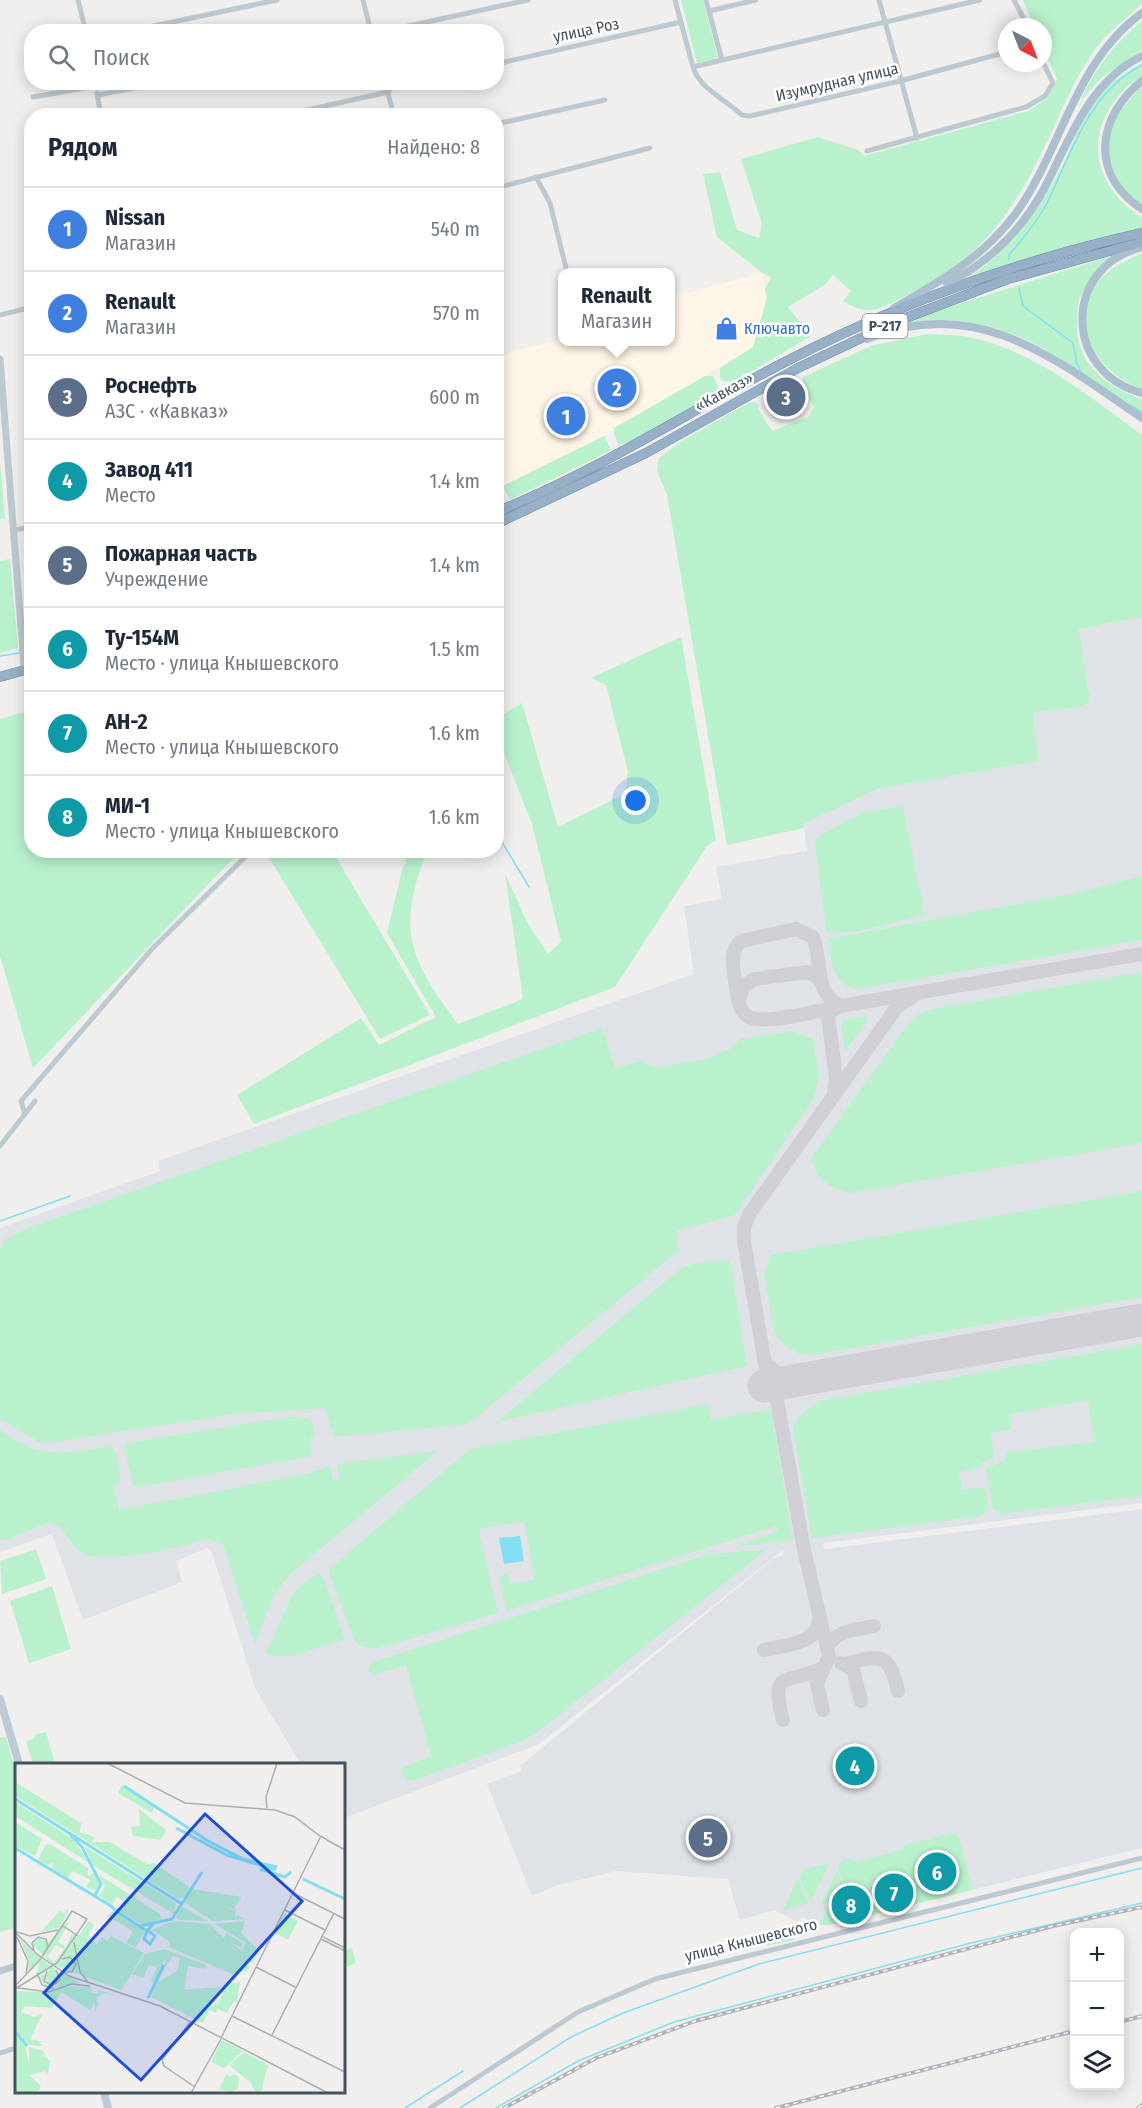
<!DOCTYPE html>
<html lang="ru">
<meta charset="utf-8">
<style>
:root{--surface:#fff;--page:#f2f2f3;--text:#1f2937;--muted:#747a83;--line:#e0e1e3;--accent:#0e76ea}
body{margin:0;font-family:"Fira Sans Condensed",sans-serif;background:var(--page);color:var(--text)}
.controls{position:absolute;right:18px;bottom:18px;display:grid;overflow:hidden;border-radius:12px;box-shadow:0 3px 15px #0003}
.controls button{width:54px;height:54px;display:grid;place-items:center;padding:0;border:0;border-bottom:2px solid var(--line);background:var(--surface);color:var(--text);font:30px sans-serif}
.compass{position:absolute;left:998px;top:18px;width:54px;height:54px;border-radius:50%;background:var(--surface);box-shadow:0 3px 15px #0003;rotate:138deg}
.you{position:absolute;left:636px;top:801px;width:21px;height:21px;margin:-15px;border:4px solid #fff;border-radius:50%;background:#1a73e8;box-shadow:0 0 0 9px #1a73e833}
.badge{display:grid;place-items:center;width:39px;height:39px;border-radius:50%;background:var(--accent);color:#fff;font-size:20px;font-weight:700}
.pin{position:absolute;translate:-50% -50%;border:3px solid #fff;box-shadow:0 2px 6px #0006}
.popup{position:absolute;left:558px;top:268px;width:117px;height:78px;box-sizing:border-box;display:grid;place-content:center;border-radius:12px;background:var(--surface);filter:drop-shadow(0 2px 4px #0005);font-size:20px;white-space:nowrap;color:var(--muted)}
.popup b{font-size:22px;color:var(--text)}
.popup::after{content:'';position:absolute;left:50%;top:100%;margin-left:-12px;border:12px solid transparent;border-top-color:var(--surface)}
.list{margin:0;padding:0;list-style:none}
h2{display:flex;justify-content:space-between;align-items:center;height:78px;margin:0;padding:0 24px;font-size:26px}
h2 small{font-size:20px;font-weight:400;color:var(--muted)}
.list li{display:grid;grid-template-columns:39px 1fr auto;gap:18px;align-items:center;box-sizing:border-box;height:84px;padding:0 24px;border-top:2px solid var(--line)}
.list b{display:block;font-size:22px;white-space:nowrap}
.list p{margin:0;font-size:20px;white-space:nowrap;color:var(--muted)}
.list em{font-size:20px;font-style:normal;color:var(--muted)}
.icon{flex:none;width:33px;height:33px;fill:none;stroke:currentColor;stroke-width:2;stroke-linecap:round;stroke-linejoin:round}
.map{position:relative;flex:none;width:1142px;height:2108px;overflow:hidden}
.search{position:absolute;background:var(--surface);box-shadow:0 3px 15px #0003;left:24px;top:24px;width:480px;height:66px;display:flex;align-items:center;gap:15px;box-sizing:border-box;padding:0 21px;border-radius:24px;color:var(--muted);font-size:22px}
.panel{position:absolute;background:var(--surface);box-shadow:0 3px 15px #0003;left:24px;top:108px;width:480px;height:750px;border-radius:24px}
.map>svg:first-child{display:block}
.commercial{fill:#fdf5e5}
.airport{fill:#dfe2e6}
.green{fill:#b9f1cd}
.water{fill:#83def1}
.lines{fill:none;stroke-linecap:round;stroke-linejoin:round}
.stream{stroke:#83def1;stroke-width:1.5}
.taxiway{stroke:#d0d0d4;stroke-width:14}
.runway{stroke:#d0d0d4;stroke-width:33}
.trunk-casing{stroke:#6d8dac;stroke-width:10}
.minor{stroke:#bdc9d1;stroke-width:5}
.tertiary{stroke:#bdc9d1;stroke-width:7}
.secondary{stroke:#bdcad6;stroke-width:8}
.primary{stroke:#acbfcf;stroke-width:8}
.trunk{stroke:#97b0c8;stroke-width:9}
.rail-casing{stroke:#b0b3b9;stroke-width:4}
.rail{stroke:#fff;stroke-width:1.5;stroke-dasharray:4.5;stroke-linecap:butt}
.labels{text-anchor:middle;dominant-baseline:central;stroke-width:5;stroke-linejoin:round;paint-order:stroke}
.shield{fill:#fff;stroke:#7d868d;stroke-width:1.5}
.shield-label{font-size:15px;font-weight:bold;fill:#45525c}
.street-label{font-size:16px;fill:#45525c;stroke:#fff}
.shop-label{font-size:16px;fill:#366cbe;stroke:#fff;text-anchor:start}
.inset-river{fill:none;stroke:#83def1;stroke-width:3}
.inset-road{fill:none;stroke:#acb0b4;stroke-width:1.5}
.view{fill:#1d4ed8;fill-opacity:0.15;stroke:#1d4ed8;stroke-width:3}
.inset-edge{fill:none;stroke:#45525c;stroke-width:3}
</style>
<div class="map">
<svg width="1142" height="2108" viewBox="0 0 1142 2108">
<rect width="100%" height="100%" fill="#f1eeee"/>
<path class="commercial" d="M762 273 767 298 753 347 604 436 497 488 496 377 499 355 563 339V342H671V297Z"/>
<path class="airport" d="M1142 617V1503L824 1543 823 1547 825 1549 1142 1509V1848L830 1925H819L802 1917 798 1922 774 1910 740 1920 728 1879 616 1871 558 1885 532 1896 487 1784 522 1771 520 1766 774 1558 783 1556V1550L539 1744 344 1818V1764H301L256 1690 211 1550 207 1548 176 1561 182 1582 83 1620 52 1534 0 1552V1228L160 1171 158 1161 694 974 684 906 722 899 716 867 807 851 804 824 877 789 1039 761 1033 713 1085 706 1090 700 1079 629Z"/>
<path class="green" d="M681 0H703L718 58 697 63Z
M1023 0H1142V4C1127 18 1108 32 1096 48 1078 73 1065 102 1053 129 1016 207 987 257 906 296 880 308 870 318 843 301L851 291 833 275 826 284 788 307 811 336 734 382 723 381 720 378V368L753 347 767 298 765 289 771 277 762 273 717 237 703 174 720 172 737 230 759 238 762 224 741 159 818 137 858 150 864 156 1028 111C1043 103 1051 96 1057 79L1043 47V27H1035Z
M1142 21V50L1101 78 1080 102C1094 69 1114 44 1142 21Z
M1142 63V77C1131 82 1125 88 1117 98 1082 140 1098 190 1142 218V230L965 280C1008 251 1038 213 1062 166 1074 142 1083 113 1101 93 1112 81 1128 71 1142 63Z
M1139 89H1142V207L1123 192 1107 154 1109 133 1117 114Z
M1142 253V389C1101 375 1069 331 1094 288 1104 270 1125 261 1142 253Z
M1115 255C1102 269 1088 281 1080 298 1077 305 1078 314 1077 321 1075 364 1105 386 1142 399V415C1092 382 1031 328 969 324 946 322 920 326 896 327L936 311Z
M927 334C942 335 959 334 973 338 1038 353 1089 397 1142 435V617L1079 629 1090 700 1085 706 1033 713 1039 761 877 789 804 824V828L727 845 667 495 657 471 659 458 682 441 748 403 756 402 759 405 758 409 772 431 808 417 814 407 802 386 803 377 871 346Z
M705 376H713L718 387 716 392 635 441 619 445 614 434V428Z
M604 436 611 450 510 500 503 486Z
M0 462 5 518 0 519Z
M10 559 18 648 0 653V561Z
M681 637 716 840 707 846 615 987 254 1124 237 1095 361 1018 379 1045 436 1017 387 933 402 870 410 851H427C396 930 409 959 458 1024L523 999 505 874 527 922 548 954 561 942 532 824 497 735V718L522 703 558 827 625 794 628 772 606 685 591 678Z
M31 710 32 850 240 851 33 1068 0 956V719Z
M903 806 925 915 854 932 827 933 815 846 817 837 864 812Z
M265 851H332L430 1015 380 1039Z
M1142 876V940L859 989C832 986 831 961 828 939L1073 894Z
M1136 973 1142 974V1143L851 1193C830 1189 817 1180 811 1159L905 1028 919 1014 933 1009Z
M867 1016 868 1019 845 1051 841 1021Z
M602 1028 615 1068 642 1061 655 1068 702 1060 730 1049 741 1039 793 1031 813 1040 819 1074 814 1098 735 1215 676 1231 678 1251 468 1424 334 1437 325 1408 234 1414 53 1442H39L0 1419V1248L6 1239 31 1227Z
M1142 1191V1297L812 1355C795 1355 781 1346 774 1330L764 1275 771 1255Z
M730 1260 747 1366 497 1422 681 1268 693 1264Z
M1142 1344V1496L1001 1514 993 1509 986 1468 1004 1461 1008 1452 1094 1442 1088 1400 1011 1414V1430L991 1433 994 1458 981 1463V1467L959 1472 962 1490 982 1487 986 1490 988 1509 981 1516 812 1538 793 1428C799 1414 807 1409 820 1401Z
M708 1404 711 1420 771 1409 793 1540 734 1547 778 1531 776 1526 506 1611 499 1576 508 1574 511 1584 535 1580 524 1521 480 1529V1537L498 1613 375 1649 359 1645 354 1639 328 1570 470 1449Z
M289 1417 307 1418 312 1422 314 1437 310 1438 312 1456 138 1487 133 1486 124 1446 127 1443Z
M0 1430C46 1462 60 1453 111 1446 120 1454 119 1470 121 1481L114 1485 119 1510 306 1474 330 1466 333 1480 340 1479 337 1464 438 1451 289 1575 273 1596 255 1644 223 1544C218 1542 212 1539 206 1539 200 1539 194 1543 188 1545 159 1552 121 1559 91 1556 70 1554 70 1527 50 1522L7 1540 0 1539Z
M36 1549 46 1579 2 1594 0 1561Z
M766 1550 539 1731 522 1741 421 1778 407 1781 400 1769 431 1756 406 1665 374 1675 368 1672 370 1663 709 1554Z
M319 1573 323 1577 345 1640C319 1643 291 1665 266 1653L292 1596 298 1588Z
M52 1586 71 1649 29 1663 10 1601Z
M46 1732 55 1764H33L26 1741 33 1739 36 1734Z
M6 1737 16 1774V1928L0 1932V1738Z
M951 1833H955L959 1837 972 1890 830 1925H819L831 1904 877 1893V1896L869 1900H878L877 1906H882L880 1899 889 1896H880L878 1893 907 1886 912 1891 905 1895 913 1894 914 1898 915 1893 922 1891 914 1890V1884L920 1882 919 1878 928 1876 939 1885 934 1874 946 1872 951 1875 949 1865 946 1870 933 1871V1858L927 1873 914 1876 917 1881 850 1897 838 1869 842 1860 850 1858 855 1862 902 1850 905 1845Z
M829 1863 811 1902 799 1877 806 1869Z
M837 1871 848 1897 821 1905Z
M798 1879 809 1903 783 1910Z
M787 1932 793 1935 794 1940 766 1946 768 1937Z
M352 1948 356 1963 344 1968V1951Z"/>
<path class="water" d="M520 1536 524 1561 504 1564 499 1538Z"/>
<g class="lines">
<path class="stream" d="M1009 260V255C1023 239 1037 222 1047 203 1072 152 1088 93 1142 65
M1019 288 1023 306 1073 343 1077 364 1081 372
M1130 405 1142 412
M31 650H32
M0 656 19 653
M496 832 529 887
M0 1221 70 1196
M405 2108 463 2071
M460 2108 571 2037 623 2013 759 1964 1142 1868
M496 2108 578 2061 674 2022 967 1944 1142 1903"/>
<path class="taxiway" d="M739 999 744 986 754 979 808 972 816 976 822 984
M834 1093 836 1078 828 1016 831 1011 841 1006C813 995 823 960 813 937L796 929 741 941C729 953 733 965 735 980 737 991 737 1007 746 1015 759 1028 822 1009 841 1006L1142 954
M766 1363 777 1374 798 1380
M827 1649C834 1630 856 1630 874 1626
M764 1650C784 1645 819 1645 819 1618
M841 1663 853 1669 861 1701
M844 1664C880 1655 889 1651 898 1691
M823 1710 817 1684 829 1656 804 1550 778 1405 765 1364 744 1241V1227L750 1213 897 1007 917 993
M783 1720C768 1665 791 1686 824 1667"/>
<path class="runway" d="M764 1386 1142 1320"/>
<defs>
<path id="trunk" d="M496 512C597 472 687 412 783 363 896 304 1018 261 1142 233
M496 524 646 453 798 368 895 322 1008 279 1142 242
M0 677 32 668"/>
</defs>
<use href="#trunk" class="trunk-casing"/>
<path class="minor" d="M78 0 86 32
M363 0 371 32
M675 0 693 67 722 60 706 0
M879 0 917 138
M1014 0 1028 27
M709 11 756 0
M125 32 277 0
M381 32 528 0
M722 60 980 0
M496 64 681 22
M693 67C699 88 726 100 742 115L750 116 900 81 1007 52
M385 82 394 116
M97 93 101 116
M98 95 163 82
M33 97 96 86
M280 116 388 92 392 87 413 82
M496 124 605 100
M867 151 1026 107 1045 96 1053 83 1043 62
M536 177 550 203 567 272
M496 188 650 148
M32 275V283
M0 315 32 307
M13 530 32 527
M25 1114 21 1101 152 949 246 856
M0 1146 35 1101
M0 2053 16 2048
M430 2108 578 2012 655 1979 1142 1858"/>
<path class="tertiary" d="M0 359 24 665
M0 1971 16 1966"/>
<path class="secondary" d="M0 1699 19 1764
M104 2092 108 2108"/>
<path class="primary" d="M1142 81C1096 117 1090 176 1142 209
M1142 247C1062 267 1063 372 1142 393
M947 284C989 262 1021 231 1044 189 1070 140 1088 82 1142 56
M894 308C939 282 984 257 1016 213 1062 149 1075 61 1142 13
M867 339C976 293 1057 360 1142 418"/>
<use href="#trunk" class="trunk"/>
<defs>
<path id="rail" d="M1120 2022 1142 2016
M504 2108 596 2058 695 2021 1053 1926 1142 1907
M776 2108 1074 2031
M1138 2108 1142 2105"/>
</defs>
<use href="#rail" class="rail-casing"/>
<use href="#rail" class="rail"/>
</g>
<defs>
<symbol id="shop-bare" viewBox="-9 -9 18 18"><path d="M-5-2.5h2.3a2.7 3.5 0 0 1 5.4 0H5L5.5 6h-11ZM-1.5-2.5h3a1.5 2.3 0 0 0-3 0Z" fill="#3f7fe0" stroke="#fff" stroke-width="2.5" paint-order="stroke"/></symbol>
</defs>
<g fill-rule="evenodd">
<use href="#shop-bare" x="710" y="312" width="33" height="33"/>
</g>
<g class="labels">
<rect class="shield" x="862.5" y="314" width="45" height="24" rx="4.5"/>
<g class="shield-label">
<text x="885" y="326">Р-217</text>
</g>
<g class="street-label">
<text transform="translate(586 30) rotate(-12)">улица Роз</text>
<text transform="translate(837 82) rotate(-13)">Изумрудная улица</text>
<text transform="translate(724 392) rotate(-29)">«Кавказ»</text>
<text transform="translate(751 1940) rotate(-14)">улица Кнышевского</text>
</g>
<g class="shop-label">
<text x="744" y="328">Ключавто</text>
</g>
</g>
<g transform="translate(15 1763)">
<rect width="330" height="330" fill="#f1eeee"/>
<path d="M0 19 66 60 65 69 80 74 77 79H95L132 101 139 100 175 125 169 134 164 136 0 33ZM107 22 140 43 137 50 103 30ZM0 39 58 76 73 99 0 53ZM124 46 151 67 146 77 118 73 116 64 125 63ZM0 59 27 76 20 93 0 83ZM35 81 73 105V113L79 110 85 122 82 128 71 124 75 117 70 114 57 108 53 116 37 105 38 100 31 102 23 97 30 82ZM69 83 161 140 159 151 79 103ZM84 112 145 151 146 157 126 161 104 148 108 138 102 134 97 142 85 133 90 123ZM177 126 227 134 219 145 223 148 210 143 221 149 220 156 222 152 230 156 197 158 169 139ZM167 144 193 158 164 157 161 154ZM45 147 51 152 50 147H54L44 165 26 169ZM97 148 130 168 121 184 111 180 118 168 92 153ZM269 150 283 158 273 177 259 169ZM74 158 79 161 72 175 82 181 87 174 93 178 96 173 129 190 106 227 38 202 18 182 24 174 33 180 51 159 54 160 43 179 50 183 49 186 41 182 32 194 39 199 51 184 57 170 62 175ZM157 158 195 161 209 175 211 170 228 180 226 185 211 176 233 192 234 207 217 211 154 184 155 179 137 167ZM230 158 226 170 244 188 238 201 227 186 231 180 200 161ZM5 177 44 210V220L36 223 30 216 35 204 24 211 25 214 30 210 29 217 31 221 37 224 43 222 46 216 45 209 66 220 40 225 30 223 22 212 25 197 13 210 14 197ZM149 186 191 202 190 206 173 203 169 227 205 224 196 244 204 239 212 221 225 219 222 240 219 238 212 249 217 252 203 246 201 250 194 247 188 260 136 234 143 219 162 208 165 195 158 193 150 204 151 194 140 219 136 218 142 204 134 202 128 215 117 211 130 191ZM54 223 76 224 77 230 83 231V227L107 234 89 230 82 235 83 242 80 249V239L75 247 46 229 37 245 10 243 6 249 19 254 28 250 15 276 29 279H24L27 283 13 282 0 265V228L25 229ZM0 271 10 283 14 301V284L28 288 31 293 27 292 35 298 33 311 31 308 14 312 26 323 22 330H0ZM207 277 228 288 209 305 196 299ZM229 289 253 302 246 330H241L235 319 214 302ZM212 310 214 314 220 311 224 315 223 325 216 330 204 326Z" fill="#b9f1cd"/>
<path class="inset-river" d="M109 23 193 78 228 96 262 104M0 36 167 141M161 65 212 92 261 107M54 70 67 84 86 121 79 134M0 85 96 143 101 148 132 168 135 169 140 173 135 181 129 176 132 168 139 160M245 106 270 114 276 109M288 116 330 136M125 163 157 156 187 109M133 235 149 202M0 268 12 283"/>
<path class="inset-road" d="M92 0 170 40 260 47 280 54 306 74M252 45 251 34 262 0M312 77 330 87M278 130 330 156M270 147 310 167M48 163 63 173M0 169 22 191 54 213 145 243 313 330M2 169 15 173 43 167M2 174 13 198 11 212M308 174 330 185M306 176 330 188M59 179 65 209 73 219M19 188 17 180 23 174 31 176 33 184M47 196 55 194 61 201 57 209H48M241 204 280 224M32 208 29 218 37 223 45 217 41 207M22 210 27 222 39 226M0 223 24 198 57 148 72 156 42 200 0 226M3 225 34 229 56 221 75 223M217 253 330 309M175 259 147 297 149 303 180 324M257 272 319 150M206 275 306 73 314 78M176 330 206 276"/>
<path class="view" d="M190 51 287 138 126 317 29 230Z"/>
<rect width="330" height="330" class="inset-edge"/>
</g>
</svg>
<div class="controls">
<button>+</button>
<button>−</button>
<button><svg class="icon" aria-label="layers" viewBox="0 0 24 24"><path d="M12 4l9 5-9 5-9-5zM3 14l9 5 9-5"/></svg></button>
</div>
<svg class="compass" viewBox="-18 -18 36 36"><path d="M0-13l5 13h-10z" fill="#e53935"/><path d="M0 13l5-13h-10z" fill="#747a83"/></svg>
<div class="you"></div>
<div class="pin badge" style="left:566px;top:416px;background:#3f7fe0">1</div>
<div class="pin badge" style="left:617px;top:388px;background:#3f7fe0">2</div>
<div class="popup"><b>Renault</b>Магазин</div>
<div class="pin badge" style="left:786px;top:397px;background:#5c6f8a">3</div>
<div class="pin badge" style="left:855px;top:1766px;background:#0f9aa8">4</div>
<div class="pin badge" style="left:708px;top:1838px;background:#5c6f8a">5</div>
<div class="pin badge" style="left:937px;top:1872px;background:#0f9aa8">6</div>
<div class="pin badge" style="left:894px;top:1893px;background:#0f9aa8">7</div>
<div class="pin badge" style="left:851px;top:1905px;background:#0f9aa8">8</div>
<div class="search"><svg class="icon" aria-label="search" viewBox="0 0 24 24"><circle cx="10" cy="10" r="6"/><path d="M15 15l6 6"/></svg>Поиск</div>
<section class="panel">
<h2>Рядом<small>Найдено: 8</small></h2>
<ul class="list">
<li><span class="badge" style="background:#3f7fe0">1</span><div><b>Nissan</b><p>Магазин</p></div><em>540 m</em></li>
<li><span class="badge" style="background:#3f7fe0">2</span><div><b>Renault</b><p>Магазин</p></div><em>570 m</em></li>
<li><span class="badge" style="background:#5c6f8a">3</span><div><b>Роснефть</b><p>АЗС · «Кавказ»</p></div><em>600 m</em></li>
<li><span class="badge" style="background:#0f9aa8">4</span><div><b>Завод 411</b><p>Место</p></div><em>1.4 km</em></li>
<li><span class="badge" style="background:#5c6f8a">5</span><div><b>Пожарная часть</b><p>Учреждение</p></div><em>1.4 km</em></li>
<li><span class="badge" style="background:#0f9aa8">6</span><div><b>Ту-154М</b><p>Место · улица Кнышевского</p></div><em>1.5 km</em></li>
<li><span class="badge" style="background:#0f9aa8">7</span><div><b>АН-2</b><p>Место · улица Кнышевского</p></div><em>1.6 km</em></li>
<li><span class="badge" style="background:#0f9aa8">8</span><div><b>МИ-1</b><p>Место · улица Кнышевского</p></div><em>1.6 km</em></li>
</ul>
</section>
</div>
